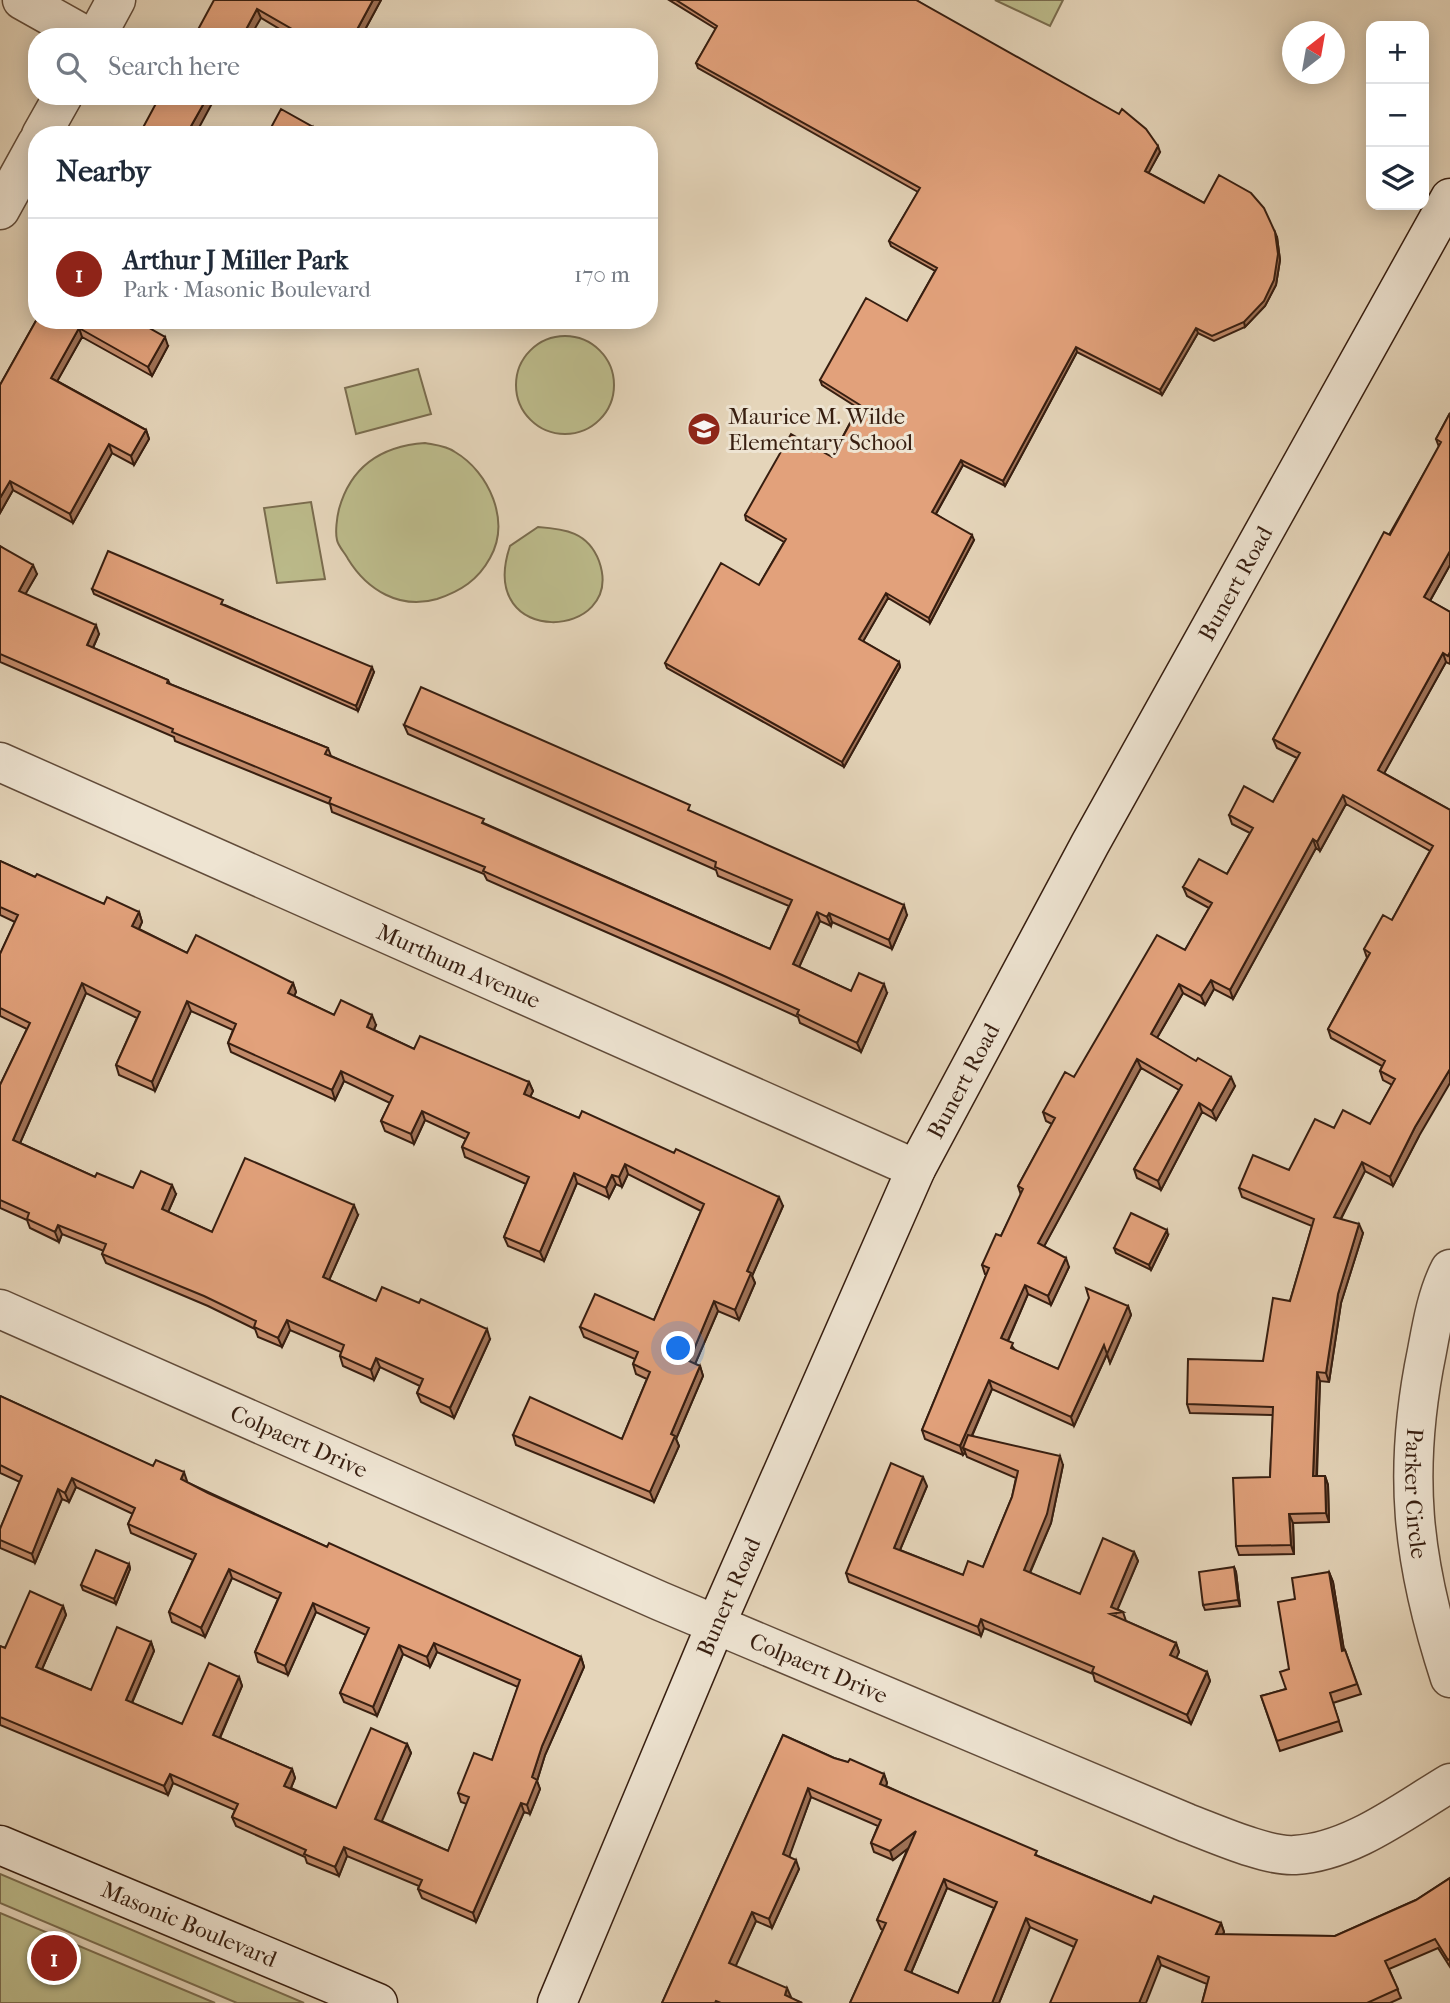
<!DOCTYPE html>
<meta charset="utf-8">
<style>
:root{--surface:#fff;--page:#f2f2f3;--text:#1f2937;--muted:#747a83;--line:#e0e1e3;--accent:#8f2418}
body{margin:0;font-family:"IM FELL French Canon",serif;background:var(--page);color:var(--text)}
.controls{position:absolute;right:21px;top:21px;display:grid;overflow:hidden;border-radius:14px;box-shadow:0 4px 18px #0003}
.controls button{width:63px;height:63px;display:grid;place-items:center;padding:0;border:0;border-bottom:2px solid var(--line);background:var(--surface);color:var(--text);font:35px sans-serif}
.compass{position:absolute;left:1282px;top:21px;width:63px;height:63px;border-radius:50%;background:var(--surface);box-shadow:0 4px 18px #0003;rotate:31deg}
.you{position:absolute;left:679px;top:1349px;width:24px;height:24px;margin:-18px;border:5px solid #fff;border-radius:50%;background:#1a73e8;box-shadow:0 0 0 10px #1a73e833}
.badge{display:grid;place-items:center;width:46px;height:46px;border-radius:50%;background:var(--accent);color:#fff;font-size:23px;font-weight:700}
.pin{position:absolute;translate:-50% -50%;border:4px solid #fff;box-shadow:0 2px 7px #0006}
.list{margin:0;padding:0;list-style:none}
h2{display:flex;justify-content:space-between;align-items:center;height:91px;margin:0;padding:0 28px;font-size:30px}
h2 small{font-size:23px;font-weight:400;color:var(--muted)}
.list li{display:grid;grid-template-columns:46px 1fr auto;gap:21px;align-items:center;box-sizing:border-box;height:112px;padding:0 28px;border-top:2px solid var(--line)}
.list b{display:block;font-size:26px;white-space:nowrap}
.list p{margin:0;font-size:23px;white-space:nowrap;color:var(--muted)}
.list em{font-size:23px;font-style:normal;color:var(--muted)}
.icon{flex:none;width:38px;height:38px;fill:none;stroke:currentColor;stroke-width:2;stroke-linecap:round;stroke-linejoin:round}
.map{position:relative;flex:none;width:1450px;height:2003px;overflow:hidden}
.search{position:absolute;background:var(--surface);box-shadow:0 4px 18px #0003;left:28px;top:28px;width:630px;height:77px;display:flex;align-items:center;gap:18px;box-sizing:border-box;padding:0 24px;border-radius:28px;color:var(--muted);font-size:26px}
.panel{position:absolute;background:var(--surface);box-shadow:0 4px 18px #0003;left:28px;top:126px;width:630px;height:203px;border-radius:28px}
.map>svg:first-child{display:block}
.green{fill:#bcbb8b;stroke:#7a6c4e;stroke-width:2}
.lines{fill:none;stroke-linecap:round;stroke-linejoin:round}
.street-casing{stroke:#624c3a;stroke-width:41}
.secondary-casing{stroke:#371e10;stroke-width:41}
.street{stroke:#eee4d2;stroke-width:38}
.secondary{stroke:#eee4d2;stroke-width:38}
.wall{fill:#c28a6a;stroke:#371e10;stroke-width:2;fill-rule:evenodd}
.shaded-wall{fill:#9e7156;stroke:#371e10;stroke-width:2}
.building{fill:#e2a17b;stroke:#371e10;stroke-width:2;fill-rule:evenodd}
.labels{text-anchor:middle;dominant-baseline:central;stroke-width:6;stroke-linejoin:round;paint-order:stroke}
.poi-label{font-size:23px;fill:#371e10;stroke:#eee4d2;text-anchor:start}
.street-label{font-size:23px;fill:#371e10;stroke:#eee4d2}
</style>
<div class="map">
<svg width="1450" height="2003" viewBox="0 0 1450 2003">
<rect width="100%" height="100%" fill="#e5d5ba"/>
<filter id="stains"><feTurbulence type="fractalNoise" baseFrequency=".00286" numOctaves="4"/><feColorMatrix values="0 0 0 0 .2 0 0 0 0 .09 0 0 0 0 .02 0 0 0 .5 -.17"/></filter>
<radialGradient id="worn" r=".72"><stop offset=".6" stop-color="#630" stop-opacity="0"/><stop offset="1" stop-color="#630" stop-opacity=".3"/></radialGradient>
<path class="green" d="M995 0H1063L1050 26Z
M516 385a49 49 0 1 1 98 0a49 49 0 1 1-98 0Z
M418 369 431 414 356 434 345 388Z
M425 443C435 445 447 446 455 452 489 472 511 521 490 558 478 580 461 591 437 599 400 610 367 590 348 559 345 553 338 546 337 540 335 532 337 517 339 509 351 466 382 446 425 443Z
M311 502 325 579 277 583 264 508Z
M538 527C565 529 588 532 599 561 627 640 475 650 510 546Z
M0 1874 304 2003H237L0 1903Z
M0 1913 215 2003H0Z"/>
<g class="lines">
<defs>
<g id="street">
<path d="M22 0 88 37"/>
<path d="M96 37 116 0"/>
<path d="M41 135 63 96"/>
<path d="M0 210 37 143"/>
<path id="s1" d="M0 762 916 1169"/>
<path id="s2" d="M1450 1269C1437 1294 1432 1324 1427 1351 1402 1472 1412 1562 1450 1678"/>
<path id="s3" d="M0 1309 660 1601 1187 1823C1214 1833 1267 1857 1295 1855 1351 1852 1403 1811 1450 1783"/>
</g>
<g id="secondary">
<path id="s4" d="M0 1845 378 2003"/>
<path id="s5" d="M557 2003 716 1624 916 1169 1090 844 1450 198"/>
</g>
</defs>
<use href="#street" class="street-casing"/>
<use href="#secondary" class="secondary-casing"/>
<use href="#street" class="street"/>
<use href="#secondary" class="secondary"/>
</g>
<path class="wall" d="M214 0H381L361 37H293L261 18Z
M669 0H916L1160 152 1148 173 1204 203 1277 237 1280 260 1276 285 1265 306 1245 327 1214 341 1198 333 1162 395 1077 352 1005 486 963 465 936 514 974 540 930 623 888 598 863 641 899 662 900 667 844 767 667 668 665 663 759 585 784 542 746 520 745 515 832 457 858 408 822 385 820 380 907 321 935 271 891 246 889 241 918 192 698 68 696 63 716 29Z
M37 319 168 346 152 376 82 337 57 381 146 430 149 439 134 465 112 453 73 523 13 490 0 513V385Z
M1450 413V565L1430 601 1450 612V664L1446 662 1384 773 1450 810 1419 1136 1393 1186 1365 1171 1341 1219 1363 1233 1341 1303 1329 1382 1320 1381 1317 1476H1325L1328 1485 1329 1522 1293 1523 1294 1554 1239 1555 1236 1546 1270 1477 1273 1415 1190 1413 1187 1404 1263 1361 1290 1301 1312 1226 1242 1197 1239 1188 1289 1170 1334 1128 1370 1124 1392 1085 1383 1080 1380 1071 1382 1066 1331 1038 1328 1029 1367 958 1364 949 1392 920 1430 851 1346 804 1320 851 1316 848 1233 999 1214 989 1205 1005 1183 993 1157 1038 1235 1086 1216 1120 1202 1112 1161 1190 1137 1178 1134 1169 1179 1090 1141 1068 1044 1246 1069 1267 1051 1305 1028 1294 1008 1341 1016 1351 1058 1369 1128 1306 1131 1315 1110 1363 1107 1354 1074 1426 992 1389 972 1436 1063 1465 1051 1523 1030 1573 1080 1594 1134 1552 1138 1561 1117 1609 1123 1612 1126 1621 1176 1643 1179 1652 1176 1658 1207 1672 1210 1681 1191 1724 1095 1681 1093 1674 984 1628 981 1636 849 1582 846 1573 927 1486 900 1550 963 1575 983 1567 1012 1497 1016 1478 967 1457 965 1452 963 1455 925 1439 922 1430 987 1274H985L982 1265 1001 1236 1021 1195 1018 1186 1052 1124 1046 1121 1043 1112 1185 950 1209 908 1187 896 1183 887 1227 874 1250 833 1232 824 1229 815 1273 802 1297 758 1277 748 1273 739 1439 447 1436 439Z
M0 546 37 574 25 594 99 634 93 648 168 680 170 684 328 748 331 756 770 949 789 906 718 876 716 870 408 734 404 725 692 812 907 915 892 949 832 922 831 926 820 921 799 967 851 991 887 993 861 1052 800 1023 798 1017 725 984 487 880 484 874 332 812 330 804 175 741 174 737 0 662Z
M92 589 225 605 374 672 358 711 94 594Z
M0 861 35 877 104 904 139 912 142 922 139 929 187 953 293 983 296 992 294 996 334 1015 376 1025 374 1030 414 1049 529 1082 533 1091 530 1097 783 1206 752 1276 755 1283 739 1320 718 1311 695 1364 700 1366 703 1376 676 1439 679 1446 654 1502 516 1445 513 1435 622 1439 647 1379 636 1374 633 1364 635 1359 584 1337 580 1327 654 1320 701 1211 628 1174 622 1187 616 1184 609 1198 577 1183 544 1261 508 1246 504 1237 526 1184 465 1157 462 1147 466 1139 425 1120 414 1144 385 1131 381 1121 390 1103 344 1081 335 1100 231 1052 228 1043 233 1030 191 1011 155 1091 119 1075 116 1065 137 1018 86 993 20 1143 95 1177 133 1188 176 1194 168 1212 212 1232 358 1215 329 1280 376 1301 490 1339 454 1418 421 1402 417 1393 420 1386 380 1367 374 1380 343 1366 340 1356 341 1352 290 1330 282 1347 258 1337 255 1329 208 1306 106 1263 102 1254 104 1251 62 1234 59 1242 30 1228 27 1220 0 1208V1085L27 1029 0 1016V954L15 922 0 915Z
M1168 1235 1151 1270 1116 1253 1114 1248Z
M0 1396 327 1547 581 1657 584 1667 545 1755 537 1781 540 1789 530 1814 524 1812 476 1922 422 1898 418 1889 419 1886 347 1856 339 1876 307 1863 305 1857 236 1826 232 1817 235 1810 173 1783 168 1795 0 1725V1646L5 1648 63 1606 66 1615 42 1669 91 1690 151 1642 154 1651 132 1703 182 1724 239 1677 242 1686 220 1738 292 1769 295 1778 291 1788 336 1808 407 1744 411 1753 381 1821 448 1851 467 1804 461 1802 458 1793 492 1760 518 1687 437 1652 430 1667 403 1654 377 1716 344 1702 340 1693 366 1635 316 1612 288 1675 258 1662 255 1652 278 1599 232 1578 205 1637 172 1622 169 1612 193 1560 131 1533 128 1524 133 1514 76 1487 69 1502 62 1499 35 1563 0 1548V1529L20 1482 0 1473Z
M129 1564 130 1569 116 1604 83 1590 81 1585Z
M1234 1567 1236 1572 1240 1606 1205 1610 1203 1605Z
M1329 1572 1333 1582 1344 1651 1345 1650 1361 1694 1333 1703 1342 1731 1280 1751 1261 1696 1286 1689 1289 1669Z
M783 1735 834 1758 884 1774 887 1783 886 1786 1038 1856 1151 1903 1221 1923 1224 1932 1223 1935 1335 1936 1416 1900 1450 1878V1967L1438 1948 1389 1969 1401 1998 1390 2003H1202L1207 1984 1161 1965 1074 1947 1030 1927 999 2003H850L883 1930 881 1929 877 1920 908 1848 893 1860 874 1852 871 1843 878 1826 811 1797 789 1856 799 1869 772 1928 756 1921 735 1966 790 1998 802 2003H662ZM947 1888 994 1908 958 1993 911 1973Z"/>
<path class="shaded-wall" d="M373 0H381L361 37H353Z
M257 9 261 18 250 37H242Z
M208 96H216L195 135H186Z
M313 127 315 132 313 135H309Z
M1158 146 1160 152 1147 176 1145 171Z
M1275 232 1277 237 1280 260 1276 285 1265 306 1245 327 1244 322Z
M79 328 82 337 54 387 51 378Z
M1196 328 1198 333 1162 395 1160 390Z
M165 337 168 346 152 376 148 367Z
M1076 347 1077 352 1005 486 1003 481Z
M146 430 149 439 134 465 131 456Z
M109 444 112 453 73 523 70 514Z
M961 460 963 465 934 517 932 512Z
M10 481 13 490 0 513V498Z
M972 535 974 540 930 623 929 618Z
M1450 551V565L1427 606 1424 597Z
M33 565 37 574 22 600 19 591Z
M886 593 888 598 861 645 859 639Z
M96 625 99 634 90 654 87 645Z
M1443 653 1446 662 1381 779 1378 770Z
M899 662 900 667 844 767 842 762Z
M372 667 374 672 358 711 356 706Z
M1343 795 1346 804 1320 851 1317 842Z
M1313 839 1316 848 1233 999 1230 990Z
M904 905 907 915 892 949 889 940Z
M139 912 142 922 136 935 132 926Z
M817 912 820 921 796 974 793 964Z
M829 913 832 922 831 926 827 917Z
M1211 980 1214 989 1205 1005 1201 996Z
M82 983 86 993 17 1150 13 1140Z
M293 983 296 992 291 1003 288 993Z
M884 984 887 993 861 1052 857 1043Z
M1179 984 1183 993 1154 1043 1151 1034Z
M187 1001 191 1011 155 1091 152 1082Z
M372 1015 376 1025 371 1036 367 1027Z
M1137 1059 1141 1068 1041 1252 1038 1243Z
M1450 1069V1083L1419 1136 1393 1186 1390 1177 1415 1127Z
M341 1071 344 1081 335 1100 332 1090Z
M1231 1077 1235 1086 1216 1120 1212 1111Z
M529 1082 533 1091 527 1103 524 1094Z
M1199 1103 1202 1112 1161 1190 1158 1181Z
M422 1111 425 1120 414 1144 411 1134Z
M1362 1162 1365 1171 1337 1226 1334 1217Z
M625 1164 628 1174 622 1187 619 1177Z
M574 1173 577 1183 544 1261 540 1252Z
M612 1175 616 1184 609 1198 606 1188Z
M172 1185 176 1194 165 1219 162 1209Z
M779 1197 783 1206 752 1276 755 1283 739 1320 735 1310 747 1271Z
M354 1205 358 1215 326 1287 323 1277Z
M1359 1224 1363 1233 1341 1303 1329 1382 1326 1373 1338 1294Z
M58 1225 62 1234 59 1242 55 1232Z
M1167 1230 1168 1235 1151 1270 1149 1265Z
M1066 1258 1069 1267 1051 1305 1048 1296Z
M1025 1285 1028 1294 1005 1347 1001 1338Z
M714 1301 718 1311 692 1371 689 1361Z
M1128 1306 1131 1315 1110 1363 1107 1354 1074 1426 1071 1417 1104 1345Z
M287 1320 290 1330 282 1347 278 1338Z
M487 1329 490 1339 454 1418 450 1408Z
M376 1358 380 1367 374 1380 371 1370Z
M700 1366 703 1376 676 1439 679 1446 654 1502 650 1492 671 1434Z
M1317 1372 1320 1381 1316 1485 1313 1476Z
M989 1380 992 1389 966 1449 963 1448 965 1452 963 1455 960 1446Z
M1060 1456 1063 1465 1051 1523 1027 1579 1024 1570Z
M184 1472 187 1481 184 1488 181 1479Z
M1325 1476 1328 1485 1329 1522 1326 1513Z
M923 1477 927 1486 897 1557 894 1548Z
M72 1478 76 1487 69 1502 65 1493Z
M58 1489 62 1499 35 1563 32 1554Z
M1289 1514 1293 1523 1294 1554 1291 1545Z
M1134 1552 1138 1561 1116 1613 1111 1607Z
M129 1564 130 1569 116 1604 114 1599Z
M1234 1567 1236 1572 1240 1606 1238 1600Z
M229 1569 232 1578 205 1637 201 1628Z
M1329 1572 1333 1582 1346 1662 1342 1651Z
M313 1603 316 1612 288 1675 285 1666Z
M63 1606 66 1615 39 1676 36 1667Z
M981 1619 984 1628 981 1636 978 1627Z
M151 1642 154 1651 129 1709 126 1700Z
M434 1643 437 1652 430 1667 427 1657Z
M1176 1643 1179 1652 1174 1664 1170 1655Z
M399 1645 403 1654 377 1716 373 1707Z
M581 1657 584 1667 545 1755 537 1781 540 1789 530 1814 527 1805 532 1777 542 1746Z
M1207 1672 1210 1681 1191 1724 1187 1715Z
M239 1677 242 1686 217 1744 213 1735Z
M407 1744 411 1753 379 1828 375 1819Z
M292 1769 295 1778 288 1795 284 1786Z
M170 1774 173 1783 168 1795 164 1786Z
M884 1774 887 1783 883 1793 880 1784Z
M808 1788 811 1797 787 1863 783 1854Z
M521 1803 524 1812 476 1922 473 1913Z
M916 1831 919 1840 893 1860 890 1851Z
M344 1847 347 1856 339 1876 335 1867Z
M796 1860 799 1869 772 1928 769 1919Z
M944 1879 947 1888 908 1980 905 1970Z
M752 1912 756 1921 733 1972 729 1963Z
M1026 1918 1030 1927 999 2003H992Z
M1221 1923 1224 1932 1219 1943 1216 1934Z
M1158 1956 1161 1965 1146 2003H1139Z
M787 1988 791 1997 788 2003 785 1995Z"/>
<path class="building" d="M214 0H373L353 37H306L257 9 242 37H194Z
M676 0H916L1119 114 1122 109 1146 129 1158 146 1145 171 1204 203 1219 175 1251 193 1264 208 1275 232 1278 254 1274 280 1264 301 1244 322 1212 336 1196 328 1160 390 1076 347 1003 481 961 460 932 512 972 535 929 618 886 593 859 639 899 662 842 762 665 663 721 563 759 585 786 539 745 515 791 434 832 457 860 405 820 380 866 298 907 321 937 268 889 241 920 188 696 63 717 26Z
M160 96H208L186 135H139Z
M281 109 313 127 309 135H267Z
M37 319V320H135L165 337 148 367 79 328 51 378 146 430 131 456 109 444 70 514 10 481 0 498V385Z
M1450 413V551L1424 597 1450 612V652L1448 656 1443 653 1378 770 1450 810V1069L1415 1127 1390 1177 1362 1162 1334 1217 1359 1224 1338 1294 1326 1373 1317 1372 1313 1476H1325L1326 1513 1289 1514 1291 1545 1236 1546 1233 1478 1270 1477 1273 1407 1187 1404 1188 1359 1263 1361 1273 1298 1290 1301 1314 1219 1239 1188 1253 1155 1289 1170 1315 1119 1334 1128 1343 1110 1370 1124 1395 1079 1380 1071 1385 1061 1328 1029 1370 953 1364 949 1383 915 1392 920 1433 846 1343 795 1317 842 1313 839 1230 990 1211 980 1201 996 1179 984 1151 1034 1196 1061 1198 1058 1231 1077 1212 1111 1199 1103 1158 1181 1134 1169 1182 1085 1137 1059 1038 1243 1066 1258 1048 1296 1025 1285 1001 1338 1013 1343 1011 1348 1058 1369 1089 1298 1086 1288 1128 1306 1107 1354 1104 1345 1071 1417 989 1380 960 1446 922 1430 989 1268 982 1265 996 1234 1001 1236 1023 1189 1018 1186 1055 1118 1043 1112 1065 1072 1074 1077 1157 935 1185 950 1212 903 1183 887 1199 859 1227 874 1253 828 1229 815 1244 786 1273 802 1300 753 1273 739 1384 532 1390 535 1441 442 1436 439Z
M0 546 33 565 19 591 96 625 87 645 168 680 167 683 328 748 325 754 484 819 482 823 770 949 792 900 715 867 716 862 404 725 421 687 690 805 688 810 904 905 889 940 829 913 827 917 817 912 793 964 851 991 859 973 884 984 857 1043 797 1014 799 1010 722 975 483 871 485 867 329 803 331 798 172 732 173 729 0 654Z
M108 551 223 600 221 604 372 667 356 706 92 589Z
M0 861 35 877 37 874 104 904 107 897 139 912 132 926 187 953 196 935 293 983 288 993 334 1015 341 1000 372 1015 367 1027 414 1049 420 1036 529 1082 524 1094 579 1118 582 1111 674 1153 676 1149 779 1197 747 1271 751 1273 735 1310 714 1301 689 1361 700 1366 671 1434 675 1436 650 1492 513 1435 530 1397 622 1439 650 1372 633 1364 638 1352 580 1327 595 1294 654 1320 704 1204 625 1164 619 1177 612 1175 606 1188 574 1173 540 1252 504 1237 529 1177 462 1147 469 1133 422 1111 411 1134 381 1121 393 1096 341 1071 332 1090 228 1043 236 1024 187 1001 152 1082 116 1065 140 1012 82 983 13 1140 95 1177 97 1173 133 1188 141 1171 172 1185 162 1209 212 1232 245 1158 354 1205 323 1277 376 1301 382 1287 419 1303 421 1299 487 1329 450 1408 417 1393 423 1379 376 1358 371 1370 340 1356 344 1345 287 1320 278 1338 254 1327 256 1321 204 1296 102 1254 106 1244 58 1225 55 1232 27 1219 29 1213 0 1200V1085L30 1023 0 1008V954L18 915 0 907Z
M1131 1213 1167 1230 1149 1265 1114 1248Z
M0 1396 153 1466 156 1460 184 1472 181 1479 208 1493 327 1547 329 1543 581 1657 542 1746 532 1777 537 1780 527 1805 521 1803 473 1913 418 1889 422 1880 344 1847 335 1867 304 1854 306 1850 232 1817 238 1804 170 1774 164 1786 0 1717V1646L5 1648 30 1591 63 1606 36 1667 91 1690 117 1627 151 1642 126 1700 182 1724 209 1663 239 1677 213 1735 292 1769 284 1786 336 1808 371 1728 407 1744 375 1819 448 1851 469 1797 458 1793 474 1753 492 1760 520 1680 434 1643 427 1657 399 1645 373 1707 340 1693 369 1628 313 1603 285 1666 255 1652 281 1593 229 1569 201 1628 169 1612 196 1554 128 1524 135 1508 72 1478 65 1493 58 1489 32 1554 0 1540V1529L22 1476 0 1465Z
M968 1435 1060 1456 1047 1514 1024 1570 1080 1594 1103 1538 1134 1552 1111 1607 1123 1612 1110 1614 1176 1643 1170 1655 1207 1672 1187 1715 1092 1672 1094 1667 981 1619 978 1627 846 1573 891 1463 923 1477 894 1548 963 1575 968 1561 983 1567 1012 1497 1018 1471 963 1448Z
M96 1550 129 1564 114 1599 81 1585Z
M1234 1567 1238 1600 1203 1605 1199 1572Z
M1329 1572 1342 1651 1345 1650 1357 1684 1330 1693 1339 1721 1277 1741 1261 1696 1286 1689 1280 1672 1289 1669 1278 1602 1295 1599 1292 1578Z
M783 1735 834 1758 848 1762 850 1759 884 1774 880 1784 1037 1851 1035 1855 1151 1903 1154 1896 1221 1923 1216 1934 1335 1936 1416 1900 1450 1878V1959L1448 1960 1435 1939 1385 1961 1398 1989 1367 2003H1202L1209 1977 1158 1956 1139 2003H1050L1077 1940 1026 1918 992 2003H850L886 1923 877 1920 916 1831 890 1851 871 1843 881 1820 808 1788 783 1854 796 1860 769 1919 752 1912 729 1963 787 1988 785 1995 802 2003H721L716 2001 715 2003H662ZM944 1879 997 1902 958 1993 905 1970Z"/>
<defs>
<symbol id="school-disc" viewBox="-11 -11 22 22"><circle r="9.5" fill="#8f2418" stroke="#eee4d2"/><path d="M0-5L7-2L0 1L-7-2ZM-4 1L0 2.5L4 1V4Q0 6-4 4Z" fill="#fff"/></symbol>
</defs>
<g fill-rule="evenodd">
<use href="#school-disc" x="685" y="410" width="38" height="38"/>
</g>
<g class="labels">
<g class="poi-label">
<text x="728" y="416">Maurice M. Wilde<tspan x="728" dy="26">Elementary School</tspan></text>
</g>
<g class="street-label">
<text stroke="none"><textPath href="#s5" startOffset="1575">Bunert Road</textPath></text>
<text stroke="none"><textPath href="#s1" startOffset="502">Murthum Avenue</textPath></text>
<text stroke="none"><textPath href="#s5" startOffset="1008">Bunert Road</textPath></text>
<text stroke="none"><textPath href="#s3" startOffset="327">Colpaert Drive</textPath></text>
<text stroke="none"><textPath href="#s2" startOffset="229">Parker Circle</textPath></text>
<text stroke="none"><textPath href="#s5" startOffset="441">Bunert Road</textPath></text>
<text stroke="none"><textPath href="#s3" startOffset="894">Colpaert Drive</textPath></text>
<text stroke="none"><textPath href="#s4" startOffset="205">Masonic Boulevard</textPath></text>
</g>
</g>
<rect width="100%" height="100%" filter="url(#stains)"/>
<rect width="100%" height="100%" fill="url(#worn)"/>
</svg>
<div class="controls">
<button>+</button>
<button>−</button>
<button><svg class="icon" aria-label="layers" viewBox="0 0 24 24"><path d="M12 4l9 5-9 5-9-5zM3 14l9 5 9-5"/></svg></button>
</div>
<svg class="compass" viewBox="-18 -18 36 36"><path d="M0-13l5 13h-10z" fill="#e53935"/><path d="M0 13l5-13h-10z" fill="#747a83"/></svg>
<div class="you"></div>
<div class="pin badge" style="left:54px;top:1958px">1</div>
<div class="search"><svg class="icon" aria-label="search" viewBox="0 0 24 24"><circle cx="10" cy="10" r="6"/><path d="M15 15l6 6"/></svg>Search here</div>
<section class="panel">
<h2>Nearby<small></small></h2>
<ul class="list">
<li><span class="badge">1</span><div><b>Arthur J Miller Park</b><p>Park · Masonic Boulevard</p></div><em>170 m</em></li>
</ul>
</section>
</div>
